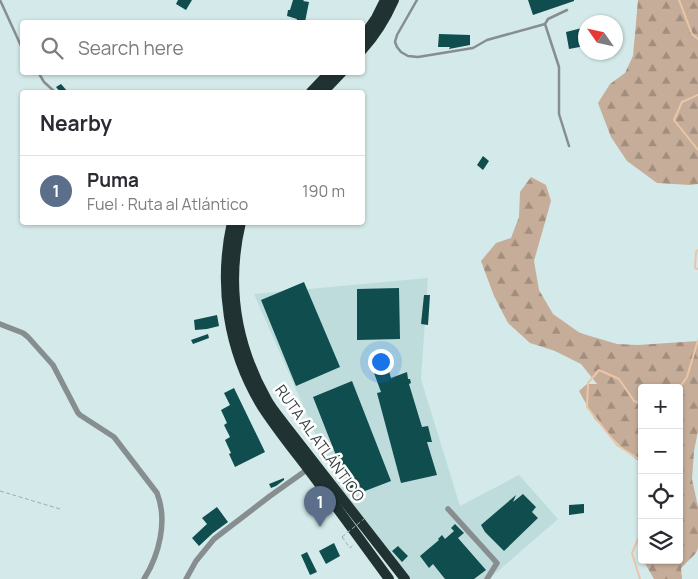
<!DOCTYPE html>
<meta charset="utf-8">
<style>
:root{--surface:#fff;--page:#f7f7f7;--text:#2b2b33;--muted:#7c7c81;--line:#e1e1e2;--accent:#935618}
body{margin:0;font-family:Manrope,sans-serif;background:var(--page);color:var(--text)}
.controls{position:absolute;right:15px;bottom:15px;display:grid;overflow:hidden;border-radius:5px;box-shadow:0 1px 4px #0004}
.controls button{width:45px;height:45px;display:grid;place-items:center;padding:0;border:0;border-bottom:1px solid var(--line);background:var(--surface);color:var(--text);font:25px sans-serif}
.compass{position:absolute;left:578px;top:15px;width:45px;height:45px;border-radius:50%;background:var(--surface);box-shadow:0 1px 4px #0004;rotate:304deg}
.you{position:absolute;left:380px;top:361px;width:18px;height:18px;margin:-12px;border:4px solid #fff;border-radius:50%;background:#1a73e8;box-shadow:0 0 0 8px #1a73e833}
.badge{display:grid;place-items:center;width:32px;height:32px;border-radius:50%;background:var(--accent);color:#fff;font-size:16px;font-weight:700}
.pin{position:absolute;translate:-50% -41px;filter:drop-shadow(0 1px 2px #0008)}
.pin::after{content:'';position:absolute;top:26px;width:18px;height:15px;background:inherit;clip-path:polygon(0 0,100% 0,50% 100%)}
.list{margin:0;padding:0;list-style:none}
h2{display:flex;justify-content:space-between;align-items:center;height:65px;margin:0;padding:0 20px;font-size:21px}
h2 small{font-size:16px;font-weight:400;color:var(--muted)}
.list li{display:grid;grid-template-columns:32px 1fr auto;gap:15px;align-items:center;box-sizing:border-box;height:70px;padding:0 20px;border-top:1px solid var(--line)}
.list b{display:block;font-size:19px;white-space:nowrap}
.list p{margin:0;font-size:16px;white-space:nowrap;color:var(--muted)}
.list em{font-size:16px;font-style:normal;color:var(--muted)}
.icon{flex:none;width:28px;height:28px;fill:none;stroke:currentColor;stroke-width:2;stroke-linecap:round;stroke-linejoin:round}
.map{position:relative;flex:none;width:698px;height:579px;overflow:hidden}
.search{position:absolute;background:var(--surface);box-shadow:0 1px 4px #0004;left:20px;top:20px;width:345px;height:55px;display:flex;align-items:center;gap:12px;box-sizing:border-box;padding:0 18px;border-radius:5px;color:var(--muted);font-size:19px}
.panel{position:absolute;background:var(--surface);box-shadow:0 1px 4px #0004;left:20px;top:90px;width:345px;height:135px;border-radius:5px}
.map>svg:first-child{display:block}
.built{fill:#bfdcdd}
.forest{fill:url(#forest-firs)}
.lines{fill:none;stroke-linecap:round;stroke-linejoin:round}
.stream{stroke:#eac5a6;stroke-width:2}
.building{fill:#0f4d4f}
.path{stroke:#9cacac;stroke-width:1;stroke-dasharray:4 2.5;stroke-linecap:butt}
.lane{stroke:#868e8f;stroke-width:2.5}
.street{stroke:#868e8f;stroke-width:5.5}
.highway{stroke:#213233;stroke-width:10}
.path-bridge{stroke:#9cacac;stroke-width:1;stroke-dasharray:4 2.5;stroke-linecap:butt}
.labels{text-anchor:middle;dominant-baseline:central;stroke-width:5;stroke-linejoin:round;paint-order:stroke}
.street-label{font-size:15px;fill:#363e3e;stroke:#fff}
</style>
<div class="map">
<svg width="698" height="579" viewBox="0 0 698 579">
<defs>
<pattern id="forest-firs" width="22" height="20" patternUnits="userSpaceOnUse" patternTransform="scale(1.25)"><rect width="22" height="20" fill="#c6ad99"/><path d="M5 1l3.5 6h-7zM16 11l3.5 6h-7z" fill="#a28e7e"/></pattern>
</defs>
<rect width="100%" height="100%" fill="#d4e9e9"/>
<path class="built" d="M428 278 421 379 460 506 519 475 558 519 489 579H409L342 494 254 294Z"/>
<path class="forest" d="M638 0H698V184L690 185 657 183 627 161 611 137 598 103 610 84 625 73 633 56Z
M531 177 546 185 551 201 534 261 539 290 553 314 580 333 617 344 638 345 698 341V431L694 451 692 479 698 507V548L696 553 681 568 682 579H654L643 560H679V388H642V464L620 446 594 418 579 391 587 384H597L581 364 555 351 530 343 508 323 494 296 481 261 496 243 511 238 519 217 520 192Z"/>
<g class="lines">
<path class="stream" d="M679 0 692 34 698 39
M698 95 682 102 674 120 698 150
M698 250 696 252 695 268 698 269
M679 388 687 377 698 340
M642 404 634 401 619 379 599 370 588 383 587 407 617 445 642 461
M640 579 632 553 642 530"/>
</g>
<path class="building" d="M178 0H192L186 10 176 4Z
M293 0H304L303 1 309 2 305 22H296L297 19 287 16 288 10H290Z
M528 0H574V1L533 15Z
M582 28 585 46 569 49 566 32Z
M439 34 470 35V45L449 49 450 47H438Z
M61 84 68 92H60L56 87Z
M483 156 489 161 483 170 477 165Z
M304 282 340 367 296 386 261 300Z
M399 288 400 339 357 340V289Z
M424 295H430L428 325 421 324Z
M217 315 219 326 207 329 195 330 194 320Z
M208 334 209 338 193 344 191 340Z
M389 371 391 378 407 372 408 379H410L411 383 409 384 422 427 428 426 432 442H427L437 475 401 483 377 393 381 392 374 373Z
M352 381 391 481 352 496 313 397Z
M234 388 265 452 235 467 229 454 231 453 225 440 230 437 224 425 227 423 221 410 230 405 224 393Z
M284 478V480L276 486 271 488 269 484Z
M523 494 536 507 532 512 538 518 504 551 485 532 481 525 516 495 513 502Z
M584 504V513L569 515V505Z
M217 507 228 522 213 533 199 546 192 538 207 524 202 518Z
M455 524 464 533 458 538 486 570 474 579H445L433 564 429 568 420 556 439 540 438 539 442 535 445 539 454 531 451 528Z
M334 543 340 556 326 564 319 551Z
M398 546 408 556 402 562 392 551Z
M307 552 317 572 310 575 301 555Z"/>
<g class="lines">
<path class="path" d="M0 491 60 509
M342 537 350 548 353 545"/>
<path class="lane" d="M0 0 22 48
M417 0 397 35 395 42 397 47 401 52 408 56 418 57 473 48 487 40 545 24 548 19 567 10
M545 24 559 67V114L569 146
M38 72 44 82 55 92"/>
<path class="street" d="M0 324 23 333 28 337 53 365 78 413 80 415 114 437 157 493C168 521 159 555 144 579
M448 509 497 563 487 579
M186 579 196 561 214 539 270 496 308 469"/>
<path class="highway" d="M362 38 376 18 385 0
M362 50C376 35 386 18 394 0
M311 92 330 72
M323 92 342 72
M232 222C218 285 228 350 261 405 275 427 292 448 308 469 335 505 362 542 389 579
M241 222C226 285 236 345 267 400 272 409 279 417 285 425L405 579"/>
<path class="path-bridge" d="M342 537 364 519"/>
</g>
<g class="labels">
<g class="street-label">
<text transform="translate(320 443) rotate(54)">RUTA AL ATLÁNTICO</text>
</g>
</g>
</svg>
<div class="controls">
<button>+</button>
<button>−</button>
<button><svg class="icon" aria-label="locate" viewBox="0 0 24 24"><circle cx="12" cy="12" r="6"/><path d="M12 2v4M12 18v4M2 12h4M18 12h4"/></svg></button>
<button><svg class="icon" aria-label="layers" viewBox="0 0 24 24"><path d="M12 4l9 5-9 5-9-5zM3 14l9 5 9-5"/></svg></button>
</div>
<svg class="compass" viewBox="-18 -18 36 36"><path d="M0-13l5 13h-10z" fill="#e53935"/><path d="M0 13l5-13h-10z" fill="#7c7c81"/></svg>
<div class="you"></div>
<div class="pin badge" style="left:320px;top:527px;background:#5c6f8a">1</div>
<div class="search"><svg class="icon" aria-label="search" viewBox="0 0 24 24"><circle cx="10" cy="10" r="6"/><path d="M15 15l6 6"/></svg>Search here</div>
<section class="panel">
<h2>Nearby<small></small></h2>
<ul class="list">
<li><span class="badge" style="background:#5c6f8a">1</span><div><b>Puma</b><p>Fuel · Ruta al Atlántico</p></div><em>190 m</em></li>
</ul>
</section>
</div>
